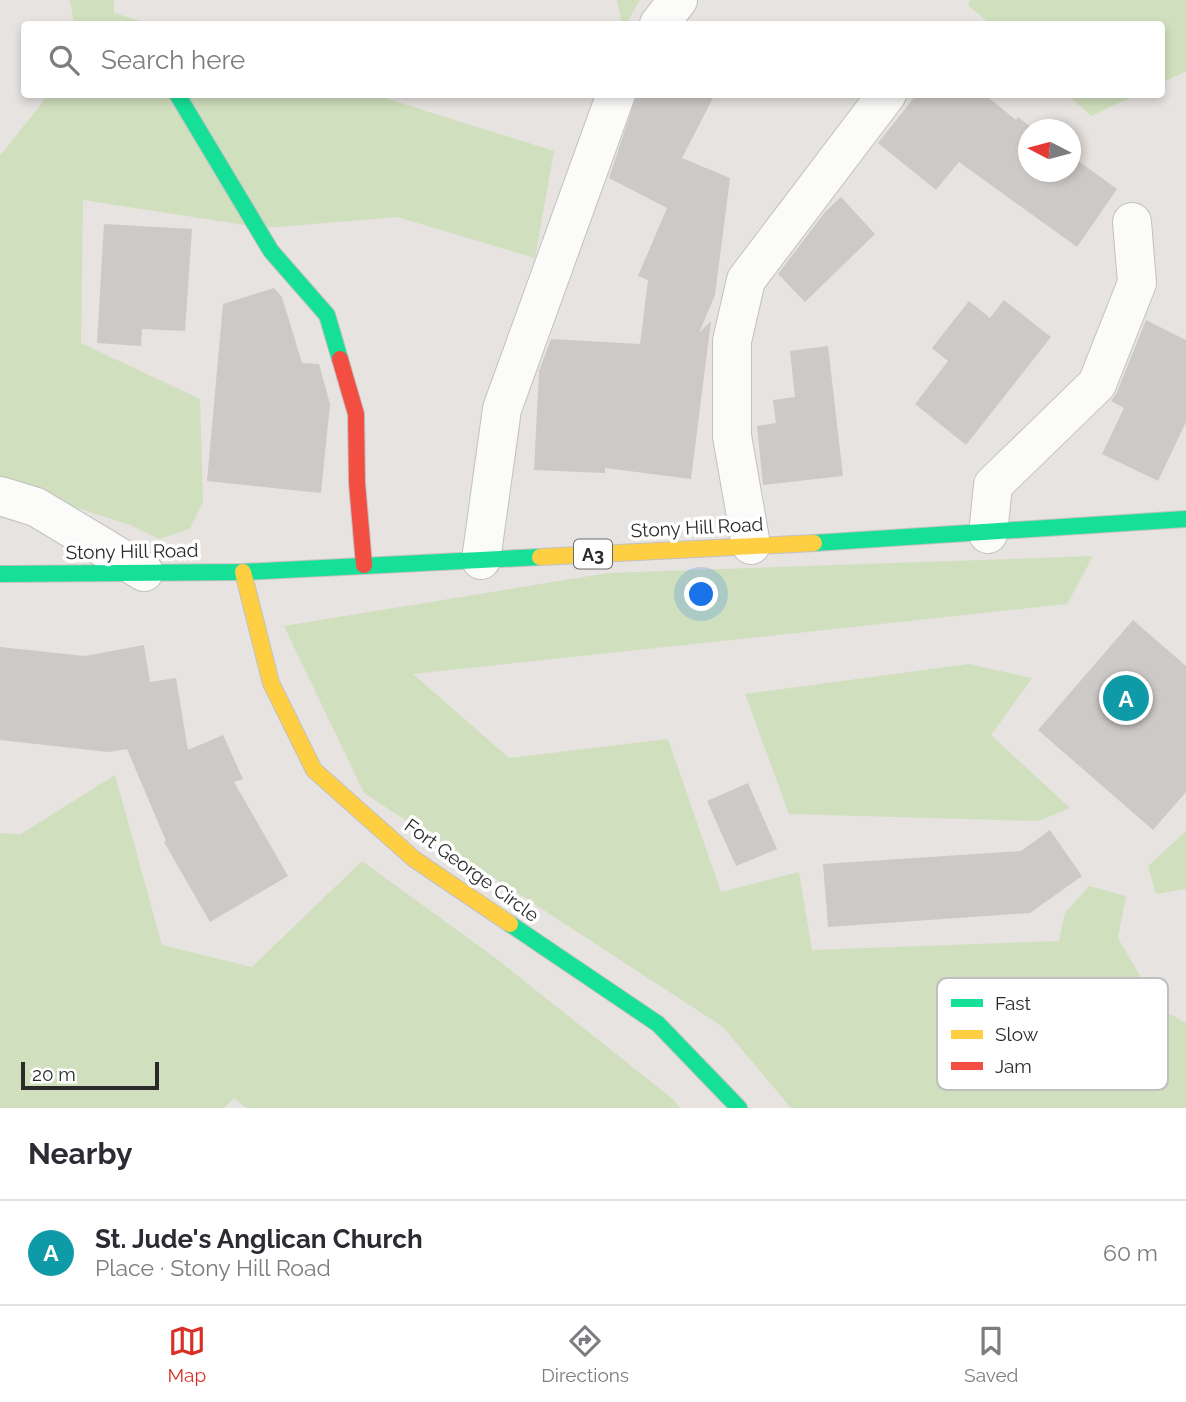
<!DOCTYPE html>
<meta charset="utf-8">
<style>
:root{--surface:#fff;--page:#f2f2f3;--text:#2b2b33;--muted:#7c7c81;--line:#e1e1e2;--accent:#d93025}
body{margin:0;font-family:Raleway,sans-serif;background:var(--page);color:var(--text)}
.compass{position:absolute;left:1018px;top:119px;width:63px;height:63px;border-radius:50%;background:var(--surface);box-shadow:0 4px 10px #0003;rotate:276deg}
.scale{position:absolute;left:21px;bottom:18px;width:138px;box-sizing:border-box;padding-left:7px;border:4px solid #2a2a2a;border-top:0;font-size:19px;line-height:24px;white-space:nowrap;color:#2a2a2a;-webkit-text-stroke:5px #fff;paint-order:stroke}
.you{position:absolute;left:702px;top:595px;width:24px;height:24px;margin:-18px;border:5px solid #fff;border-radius:50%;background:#1a73e8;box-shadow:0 0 0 10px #1a73e833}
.badge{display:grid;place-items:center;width:46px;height:46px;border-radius:50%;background:var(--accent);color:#fff;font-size:23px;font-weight:700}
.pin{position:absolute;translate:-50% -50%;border:4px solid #fff;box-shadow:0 2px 7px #0006}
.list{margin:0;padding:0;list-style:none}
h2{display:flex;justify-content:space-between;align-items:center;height:91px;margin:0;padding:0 28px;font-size:30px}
h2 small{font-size:23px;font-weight:400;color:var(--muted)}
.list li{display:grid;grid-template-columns:46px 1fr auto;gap:21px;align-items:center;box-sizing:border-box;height:105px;padding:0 28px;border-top:2px solid var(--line)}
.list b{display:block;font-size:26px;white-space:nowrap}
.list p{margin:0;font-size:23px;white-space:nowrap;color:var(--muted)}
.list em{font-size:23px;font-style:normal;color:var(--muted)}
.icon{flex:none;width:38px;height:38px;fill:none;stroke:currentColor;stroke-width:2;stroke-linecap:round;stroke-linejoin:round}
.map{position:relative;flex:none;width:1186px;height:1108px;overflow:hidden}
.search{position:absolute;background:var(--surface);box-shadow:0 4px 10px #0003;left:21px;right:21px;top:21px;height:77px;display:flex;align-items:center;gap:18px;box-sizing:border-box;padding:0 24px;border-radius:7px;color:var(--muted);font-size:26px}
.sheet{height:196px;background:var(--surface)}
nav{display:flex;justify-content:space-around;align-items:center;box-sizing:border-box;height:98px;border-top:2px solid var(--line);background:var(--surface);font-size:19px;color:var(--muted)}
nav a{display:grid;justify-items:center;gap:4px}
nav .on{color:var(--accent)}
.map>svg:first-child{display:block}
.green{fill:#d0dfbd}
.building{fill:#ccc9c7}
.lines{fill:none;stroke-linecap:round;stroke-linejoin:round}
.street-casing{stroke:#c2c1c1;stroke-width:40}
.fast-casing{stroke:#c2c1c1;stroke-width:18}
.slow-casing{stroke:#c2c1c1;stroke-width:18}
.jam-casing{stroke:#c2c1c1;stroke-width:18}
.street{stroke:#fbfbfa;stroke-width:38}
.fast{stroke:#16e098;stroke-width:16}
.slow{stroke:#ffcf43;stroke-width:16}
.jam{stroke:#f24e42;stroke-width:16}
.labels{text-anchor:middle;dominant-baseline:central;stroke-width:7;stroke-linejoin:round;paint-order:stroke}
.shield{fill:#fff;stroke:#6a6a6a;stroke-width:2}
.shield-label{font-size:18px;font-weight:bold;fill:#2a2a2a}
.street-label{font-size:19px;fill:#2a2a2a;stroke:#fff}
.key{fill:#fff;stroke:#bfbfbf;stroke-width:2}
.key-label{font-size:19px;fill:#2a2a2a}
</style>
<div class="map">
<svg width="1186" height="1108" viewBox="0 0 1186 1108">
<rect width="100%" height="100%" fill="#e7e3e0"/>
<path class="green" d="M70 0H114V13L151 24H74Z
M617 0H640L626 24H622Z
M970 0H1186V71L1162 83V24H990L968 5Z
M49 94 375 95 554 151 535 258 397 217 264 228 83 200 81 343 200 399 203 502 190 529 159 539 130 525 0 483V156Z
M1068 95H1136L1091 116Z
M1093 556 1067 604 413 674 509 758 668 739 721 892 799 872 812 950 1059 941 1065 913 1089 886 1126 896 1118 938 1158 1007 1186 1023V1108H791L723 1027 364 793 284 626 608 573Z
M969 664 1032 678 991 735 1070 808 1038 821 789 814 745 694Z
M115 775 162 945 252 967 362 861 494 957 674 1100 680 1108H246L234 1098 224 1108H0V833L21 834Z
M1186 831V889L1156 894 1148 866Z"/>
<path class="building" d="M637 94H715L682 158 730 178 715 295 699 333 711 321 691 479 605 468V473L534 470 539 371 551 339 640 344 648 280 638 276 667 208 609 178Z
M917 94H984L1016 120 1018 117 1035 130H1028V172H1070V155L1117 189 1077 247 959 162 936 190 878 143Z
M841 197 875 234 805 302 778 274 825 212Z
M104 224 192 229 185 331 142 329 141 346 97 343Z
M274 288 282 297 302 363 319 364 330 404 321 493 207 481 223 304Z
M1004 300 1051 337 966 445 915 404 948 361 932 348 969 301 990 318Z
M1146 320 1186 340V422L1158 481 1102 454 1124 408 1111 401 1117 392Z
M828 346 843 476 763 485 757 426 776 423 773 400 795 397 790 351Z
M1133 620 1186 666V792L1153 830 1038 730Z
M144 645 150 682 176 678 188 750 223 735 243 779 234 782 288 876 210 922 164 842 166 841 127 749 108 752 0 740V647L85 656Z
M748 783 777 849 736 866 707 801Z
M1050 830 1082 876 1030 913 828 927 823 864 1021 851Z"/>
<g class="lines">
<defs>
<path id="street" d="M659 24 678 0
M0 496 36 507 144 572
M988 534 993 485 1097 384 1137 283 1132 222
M751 545 732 436V341L746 280 887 94
M481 560 502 409 616 94"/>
<path id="fast" d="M177 94 271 251 327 315 340 359
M814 543 1186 519
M0 574 243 572 540 557
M510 924 658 1024 739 1108"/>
<path id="slow" d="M540 557 814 543
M243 572 271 683 314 770 414 859 510 924"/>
<path id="jam" d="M340 359 356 414 357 483 364 565"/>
</defs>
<use href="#street" class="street-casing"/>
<use href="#fast" class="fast-casing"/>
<use href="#slow" class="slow-casing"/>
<use href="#jam" class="jam-casing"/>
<use href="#street" class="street"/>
<use href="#fast" class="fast"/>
<use href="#slow" class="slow"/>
<use href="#jam" class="jam"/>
</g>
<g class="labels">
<rect class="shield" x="574" y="539.5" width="38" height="29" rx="5"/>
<g class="shield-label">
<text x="593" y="554">A3</text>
</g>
<g class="street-label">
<text transform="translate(697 527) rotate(-3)">Stony Hill Road</text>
<text transform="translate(132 551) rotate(-1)">Stony Hill Road</text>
<text transform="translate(472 870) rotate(36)">Fort George Circle</text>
</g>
</g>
<rect x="937" y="978" width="231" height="112" rx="10" class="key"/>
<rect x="951" y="999" width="32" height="8" fill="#16e098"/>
<rect x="951" y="1030" width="32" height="9" fill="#ffcf43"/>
<rect x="951" y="1062" width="32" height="8" fill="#f24e42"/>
<g class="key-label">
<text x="995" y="1010">Fast</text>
<text x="995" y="1041">Slow</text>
<text x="995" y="1073">Jam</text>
</g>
</svg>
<svg class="compass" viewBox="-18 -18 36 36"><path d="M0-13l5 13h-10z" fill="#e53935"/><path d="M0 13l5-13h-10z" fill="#7c7c81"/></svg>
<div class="scale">20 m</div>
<div class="you"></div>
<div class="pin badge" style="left:1126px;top:698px;background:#0f9aa8">A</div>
<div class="search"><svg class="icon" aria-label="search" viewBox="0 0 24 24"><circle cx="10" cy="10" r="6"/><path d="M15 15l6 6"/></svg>Search here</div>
</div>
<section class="sheet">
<h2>Nearby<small></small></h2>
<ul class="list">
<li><span class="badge" style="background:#0f9aa8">A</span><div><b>St. Jude's Anglican Church</b><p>Place · Stony Hill Road</p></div><em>60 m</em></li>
</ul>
</section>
<nav>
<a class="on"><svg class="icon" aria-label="map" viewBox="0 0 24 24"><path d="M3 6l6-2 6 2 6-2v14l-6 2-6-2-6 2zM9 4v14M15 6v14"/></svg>Map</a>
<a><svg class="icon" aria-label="directions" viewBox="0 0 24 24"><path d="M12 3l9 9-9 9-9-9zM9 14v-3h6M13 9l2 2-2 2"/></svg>Directions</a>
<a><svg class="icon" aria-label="saved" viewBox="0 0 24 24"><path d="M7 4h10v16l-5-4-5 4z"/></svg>Saved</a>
</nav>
